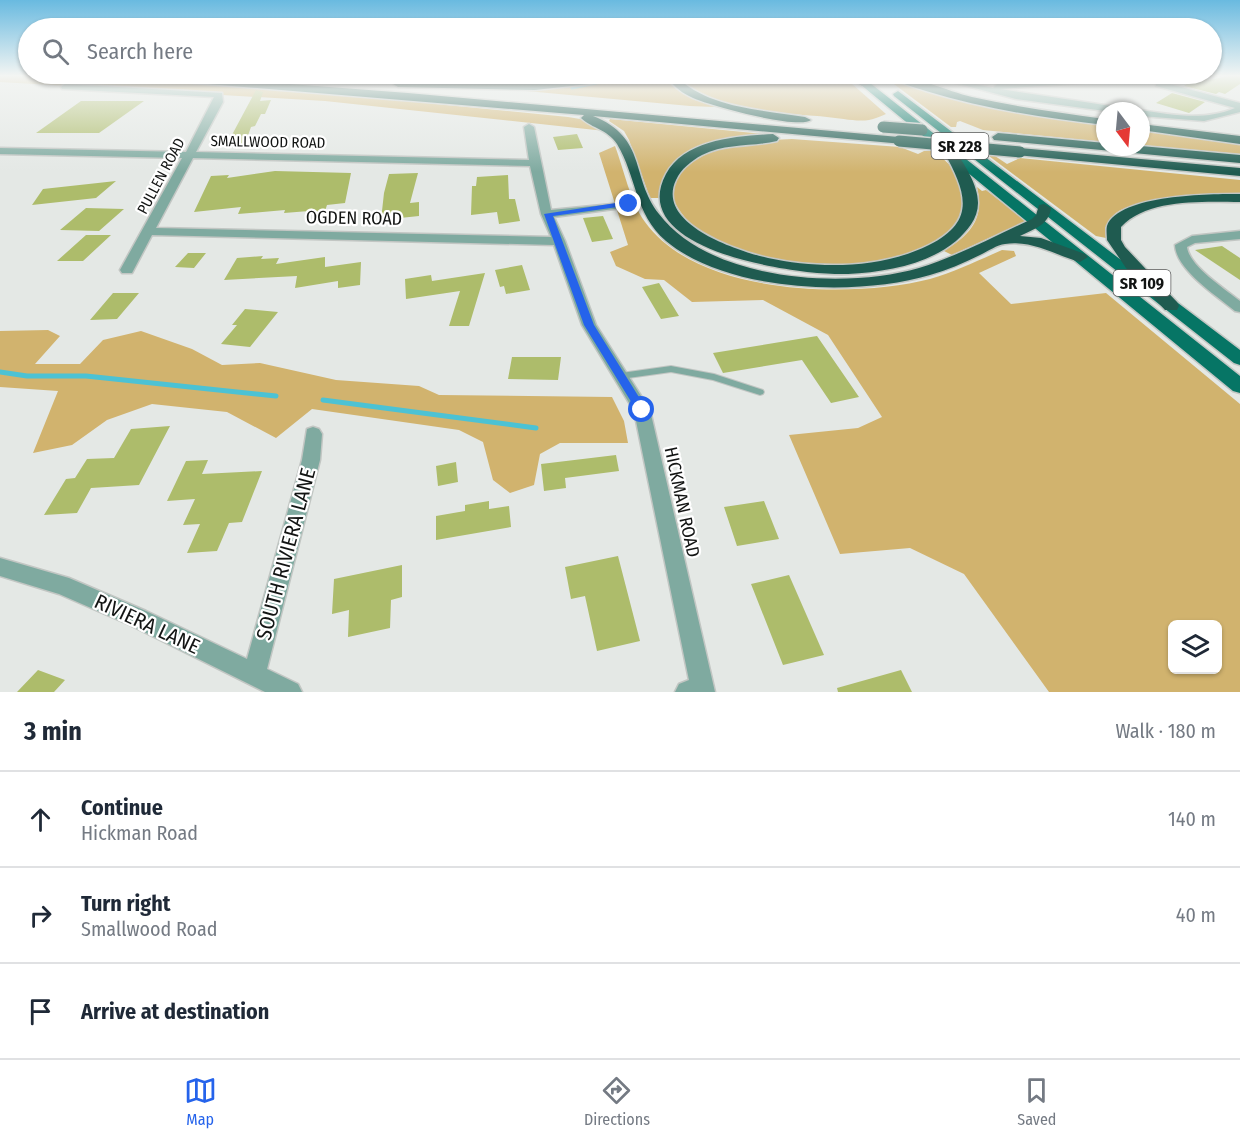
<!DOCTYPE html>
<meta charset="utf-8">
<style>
:root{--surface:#fff;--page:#f2f2f3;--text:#1f2937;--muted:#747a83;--line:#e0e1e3;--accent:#2563eb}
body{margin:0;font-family:"Fira Sans Condensed",sans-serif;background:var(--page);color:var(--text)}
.controls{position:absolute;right:18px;bottom:18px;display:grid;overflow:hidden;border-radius:9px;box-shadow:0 2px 4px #0004}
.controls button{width:54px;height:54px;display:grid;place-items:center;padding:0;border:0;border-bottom:2px solid var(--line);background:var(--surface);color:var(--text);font:30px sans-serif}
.compass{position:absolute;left:1096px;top:102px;width:54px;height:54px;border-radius:50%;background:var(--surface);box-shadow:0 2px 4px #0004;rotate:164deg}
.stop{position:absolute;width:18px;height:18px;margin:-14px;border:4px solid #2563eb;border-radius:50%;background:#fff}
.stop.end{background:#2563eb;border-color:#fff;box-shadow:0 2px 6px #0008}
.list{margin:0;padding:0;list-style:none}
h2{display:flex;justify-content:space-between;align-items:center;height:78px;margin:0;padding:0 24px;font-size:26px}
h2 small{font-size:20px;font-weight:400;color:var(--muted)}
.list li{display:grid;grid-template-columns:39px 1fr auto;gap:18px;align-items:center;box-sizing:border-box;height:96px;padding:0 24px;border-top:2px solid var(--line)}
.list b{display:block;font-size:22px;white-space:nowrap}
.list p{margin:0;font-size:20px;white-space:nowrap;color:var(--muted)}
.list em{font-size:20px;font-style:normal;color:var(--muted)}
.icon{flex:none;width:33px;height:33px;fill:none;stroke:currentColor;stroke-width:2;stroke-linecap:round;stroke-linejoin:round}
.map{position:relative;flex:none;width:1240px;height:692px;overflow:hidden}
.search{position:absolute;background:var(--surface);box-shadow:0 2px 4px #0004;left:18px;right:18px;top:18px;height:66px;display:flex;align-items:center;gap:15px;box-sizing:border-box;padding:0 21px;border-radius:33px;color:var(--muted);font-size:22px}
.sheet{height:366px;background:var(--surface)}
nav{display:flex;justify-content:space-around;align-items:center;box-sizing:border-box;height:84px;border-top:2px solid var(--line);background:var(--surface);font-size:16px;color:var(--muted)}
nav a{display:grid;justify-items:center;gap:3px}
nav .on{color:var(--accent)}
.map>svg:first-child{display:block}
.green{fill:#d1b36e;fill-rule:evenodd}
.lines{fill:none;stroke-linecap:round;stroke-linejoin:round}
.stream-far1{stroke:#4cc2d4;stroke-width:3}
.stream{stroke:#4cc2d4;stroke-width:5}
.building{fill:#adbc6b}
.lane-casing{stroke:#c2c6c3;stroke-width:2}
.street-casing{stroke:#c2c6c3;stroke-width:3}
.primary-casing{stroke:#c2c6c3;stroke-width:3}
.highway-casing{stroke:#c2c6c3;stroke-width:3}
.lane{fill:#7faaa0;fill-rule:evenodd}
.street{fill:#7faaa0;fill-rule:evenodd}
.primary{fill:#067565;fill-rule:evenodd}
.highway{fill:#1f5b50;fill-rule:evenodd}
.highway-bridge-casing{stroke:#c2c6c3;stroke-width:14;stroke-linecap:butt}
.highway-bridge{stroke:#1f5b50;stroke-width:11}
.route{fill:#2563eb}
.labels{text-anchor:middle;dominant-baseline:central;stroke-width:4.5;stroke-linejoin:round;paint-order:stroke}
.far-street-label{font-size:15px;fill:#121413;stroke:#fff}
.shield{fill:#fff;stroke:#595a5a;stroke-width:1.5}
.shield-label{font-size:16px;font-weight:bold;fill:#121413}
.street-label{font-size:18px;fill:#121413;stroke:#fff}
.near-street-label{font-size:21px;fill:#121413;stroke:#fff}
</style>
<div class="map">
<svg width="1240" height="692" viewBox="0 0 1240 692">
<rect width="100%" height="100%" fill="#e4e8e5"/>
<path class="green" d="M0 75C190 75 379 99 568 117L586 120 605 131 325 101 0 82Z
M330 75H421L513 80 522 78 523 75H598C511 94 418 80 330 75Z
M623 75H665C672 94 699 100 716 105L715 107 690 106 526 91 587 83Z
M674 75H842L886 114C881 116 874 119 869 120 856 122 840 118 827 117 787 113 697 111 674 75Z
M882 75H889L936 92 1105 124V142L983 130 960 121 957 122 956 127H951Z
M610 119 765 134 766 136C729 145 658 147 661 198H650L629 140 624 131 609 121Z
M1141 129 1240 142V154L1141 145Z
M792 139 900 147 918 154 924 151H935C943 159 955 168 959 178 962 186 966 206 963 214 941 273 807 270 757 257 728 250 694 234 678 208 671 199 670 184 678 175 707 143 751 141 792 139Z
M615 146C624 170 630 201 645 222 698 296 851 299 930 279 955 272 979 260 1002 250L1014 251 1016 256 979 273 1011 304 1106 293 1240 404V692H1049L964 574 910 548 840 554 789 435 858 428 882 417 828 335 763 300 692 302 664 280 645 279 616 266 610 252 628 245 599 153ZM1172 624H1218V670H1172Z
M989 156H995L1007 164 1020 158 1240 180V196C1213 198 1136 198 1116 213 1112 217 1108 224 1105 228L1106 238 1096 236Z
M977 187 982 191 986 190 1026 221 952 255 944 251C970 235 985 219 977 187Z
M48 330 60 336 35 364H80L103 340 141 331 192 349 222 365 260 363 336 380 419 386 439 395 612 397 624 421 628 443H560L540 454 534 485 510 493 493 480 483 442 459 430 312 409 276 438 227 412 152 404 107 420 72 445 33 453 58 391 0 387V331Z"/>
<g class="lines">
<path class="stream-far1" d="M572 88 634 75"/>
<path class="stream" d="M0 372 27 376H86L276 396
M323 400 536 428"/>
</g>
<path class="building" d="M1234 75H1240V84L1225 94 1219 92 1216 94 1184 86 1198 77 1209 80Z
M256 90 263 92 260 101 271 100 265 114H261L255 126 251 127 245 144 226 146Z
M1172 93 1205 102 1189 113 1156 103Z
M81 101H144L99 133H36Z
M577 134 583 148 558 150 553 137Z
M275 171 351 173 345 203 327 205 325 211 308 213 309 211 284 213 285 210 238 214 241 207 194 212 211 176 229 175 227 178Z
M418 173 410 203 419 202V216L381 220 384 193 389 174Z
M508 175 509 199H515L520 221 499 224 497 212 471 215 472 186H476L477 177Z
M116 181 96 198 32 205 43 189Z
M86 208 124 209 99 231 60 230Z
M603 216 613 239 592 242 583 218Z
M86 235H111L83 261H57Z
M1222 246 1240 258V280L1195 250Z
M188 253H206L194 268 175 267Z
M263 256 261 259 279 258 276 264 325 257V267L361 262 360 285 338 288V281L295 288 297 276 224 280 237 258Z
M522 265 530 290 506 294 504 286 500 287 495 270Z
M485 273 469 326H449L460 291 406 299 405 279 431 275 432 281Z
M659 283 679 316 661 319 642 287Z
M113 293H139L117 319 90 320Z
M245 309 278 312 250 347 221 344 237 325H232Z
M817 336 859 397 831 403 802 360 723 373 713 353Z
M512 357H561L558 380 508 379Z
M170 426 139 485 91 488 77 513 44 515 66 479 75 478 87 459 114 458 131 429Z
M616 455 619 471 565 478 566 488 544 491 541 464Z
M208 460 202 474 262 471 242 522 229 523 217 551 187 553 200 524 183 525 195 499 167 501 186 461Z
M456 462 458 482 438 486 436 466Z
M489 501V509L509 506 511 527 436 540V516L465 511V505Z
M764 501 779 539 737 546 724 507Z
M618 556 640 641 597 651 585 596 571 599 565 567Z
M402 565V597L391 600 390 628 348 637 349 610 332 614 334 579Z
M789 575 824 655 783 665 751 584Z
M38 670 65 680 54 692H17Z
M901 670 912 692H838L837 688Z"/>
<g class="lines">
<defs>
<path id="lane" d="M671 366 714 374 763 390 764 392 763 394 760 395 713 380 671 372 621 379 617 376 621 373Z"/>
<path id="street" d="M513 75H521V76L517 79Z
M925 75H938L993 88 997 84 1118 75H1151L1147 78 1000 89 1124 108 1129 111H1105L1016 99Z
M1159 81 1240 103V112L1204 121 1141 116V111H1138L1141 110C1172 115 1205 121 1235 108L1156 86V82Z
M65 84 222 93 223 102 196 152 529 160 524 127 529 124 534 127 551 210 633 202 635 204 629 207 554 217 565 241 596 325 650 410 715 692H675L679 684 689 680 634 411 582 325 554 245 152 235 132 273H122L120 270 182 158 0 154V148L186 152 214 97 62 89 61 87ZM193 158 530 166 541 214 551 237 156 228Z
M1240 231V239L1195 243 1187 247C1189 266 1225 289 1240 301V312L1235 311C1217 296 1176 270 1175 245L1192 236Z
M313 427 319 429 322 434 320 460 267 669 298 684 302 692H265L130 625 59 594 0 576V558L69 578 146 611 247 659 302 460 307 429Z"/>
<path id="primary" d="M849 75H860L1240 376V393L1233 391Z
M898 91 1240 350V365L1234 363 894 96 893 94Z"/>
<path id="highway" d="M130 75H171L408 93 899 137 905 141 903 144 593 116C648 138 630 177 659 214 710 281 843 290 919 268 958 256 995 236 1032 219L1036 215 1039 205 1044 204 1051 208C1049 225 1034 229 1020 236L1041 238 1085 254 1088 257 1080 262C1055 255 1032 240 1005 244 997 245 988 251 980 255 964 263 947 270 930 275 856 297 727 292 666 241 634 213 637 177 617 144 607 129 593 129 581 118L584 115 135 78Z
M602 75H620L589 84 535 90 398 87 393 84 398 81 535 84Z
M665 75H675C706 108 762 110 805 117L811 120C799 130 705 105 689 96 679 91 672 84 665 75Z
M843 75H855L871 84 862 86Z
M888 75C911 74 947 91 972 97 1016 107 1061 113 1105 119V125C1045 118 984 109 926 91 914 87 897 83 888 75Z
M1141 124 1240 136V144L1141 130Z
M998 133 1105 143V147L1141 146 1240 155V163L994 140 992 137Z
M773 134 779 138 777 141C752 147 726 143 702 155 691 161 681 169 676 180 655 224 738 251 768 258 819 269 881 269 929 245 977 221 966 192 944 152L950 148 954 149C964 164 978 184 978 203 978 219 967 231 956 241 927 265 885 272 848 274 802 276 624 252 666 174 685 139 738 136 773 134Z
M1020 148 1240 168V176L1016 155 1014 152Z
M1240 194V202C1204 202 1148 198 1121 227V240L1125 247 1177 302 1179 306 1177 310H1165L1126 268 1107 240C1107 236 1106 230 1107 226 1119 194 1212 194 1240 194Z"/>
</defs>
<use href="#lane" class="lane-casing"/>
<use href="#street" class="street-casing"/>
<use href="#primary" class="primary-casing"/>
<use href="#highway" class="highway-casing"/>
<use href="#lane" class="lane"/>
<use href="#street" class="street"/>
<use href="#primary" class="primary"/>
<use href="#highway" class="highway"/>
<defs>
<path id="highway-bridge" d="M883 127 922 130
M899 141 1020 152"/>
</defs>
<use href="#highway-bridge" class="highway-bridge-casing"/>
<use href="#highway-bridge" class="highway-bridge"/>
</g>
<linearGradient id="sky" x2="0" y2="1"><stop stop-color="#69bae0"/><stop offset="0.44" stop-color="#f3f5f3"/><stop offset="1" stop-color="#f3f5f3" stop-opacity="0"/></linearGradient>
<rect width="1240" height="172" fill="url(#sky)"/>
<path class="route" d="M629 201 632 202V205L553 216 594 325 647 410 642 414 638 413 584 325 544 214Z"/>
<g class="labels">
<g class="far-street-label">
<text transform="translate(268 142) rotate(1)">SMALLWOOD ROAD</text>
<text transform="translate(161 176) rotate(-62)">PULLEN ROAD</text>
</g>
<g class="shield">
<rect x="931.5" y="133" width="57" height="26" rx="4.5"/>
<rect x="1113.5" y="270" width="57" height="26" rx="4.5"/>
</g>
<g class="shield-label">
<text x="960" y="146">SR 228</text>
<text x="1142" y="283">SR 109</text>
</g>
<g class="street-label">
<text transform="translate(354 218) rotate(1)">OGDEN ROAD</text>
<text transform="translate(682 502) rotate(78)">HICKMAN ROAD</text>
</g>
<g class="near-street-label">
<text transform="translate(286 554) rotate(-75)">SOUTH RIVIERA LANE</text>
<text transform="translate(147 624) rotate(25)">RIVIERA LANE</text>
</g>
</g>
</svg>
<div class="controls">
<button><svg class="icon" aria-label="layers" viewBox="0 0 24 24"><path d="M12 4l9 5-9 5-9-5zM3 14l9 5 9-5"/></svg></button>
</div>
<svg class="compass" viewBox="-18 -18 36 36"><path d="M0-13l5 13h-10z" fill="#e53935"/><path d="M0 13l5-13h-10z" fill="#747a83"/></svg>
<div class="stop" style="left:642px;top:410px"></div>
<div class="stop end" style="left:629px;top:204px"></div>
<div class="search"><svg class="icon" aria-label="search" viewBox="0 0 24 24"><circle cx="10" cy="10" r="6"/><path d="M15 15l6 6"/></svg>Search here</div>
</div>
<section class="sheet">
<h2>3 min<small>Walk · 180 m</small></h2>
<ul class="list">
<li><svg class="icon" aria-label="ahead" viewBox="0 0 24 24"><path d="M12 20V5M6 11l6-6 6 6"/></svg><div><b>Continue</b><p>Hickman Road</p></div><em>140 m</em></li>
<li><svg class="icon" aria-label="right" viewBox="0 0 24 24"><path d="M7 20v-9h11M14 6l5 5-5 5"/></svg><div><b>Turn right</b><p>Smallwood Road</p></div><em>40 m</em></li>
<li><svg class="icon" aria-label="arrive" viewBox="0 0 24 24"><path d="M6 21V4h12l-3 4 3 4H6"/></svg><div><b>Arrive at destination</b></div></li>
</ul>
</section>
<nav>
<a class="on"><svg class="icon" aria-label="map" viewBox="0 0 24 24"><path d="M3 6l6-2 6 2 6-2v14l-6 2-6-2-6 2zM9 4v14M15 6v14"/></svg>Map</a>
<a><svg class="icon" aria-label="directions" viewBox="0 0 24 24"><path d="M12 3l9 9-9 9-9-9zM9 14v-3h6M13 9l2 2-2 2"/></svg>Directions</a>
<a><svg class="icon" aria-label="saved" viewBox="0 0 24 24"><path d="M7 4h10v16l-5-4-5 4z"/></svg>Saved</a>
</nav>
